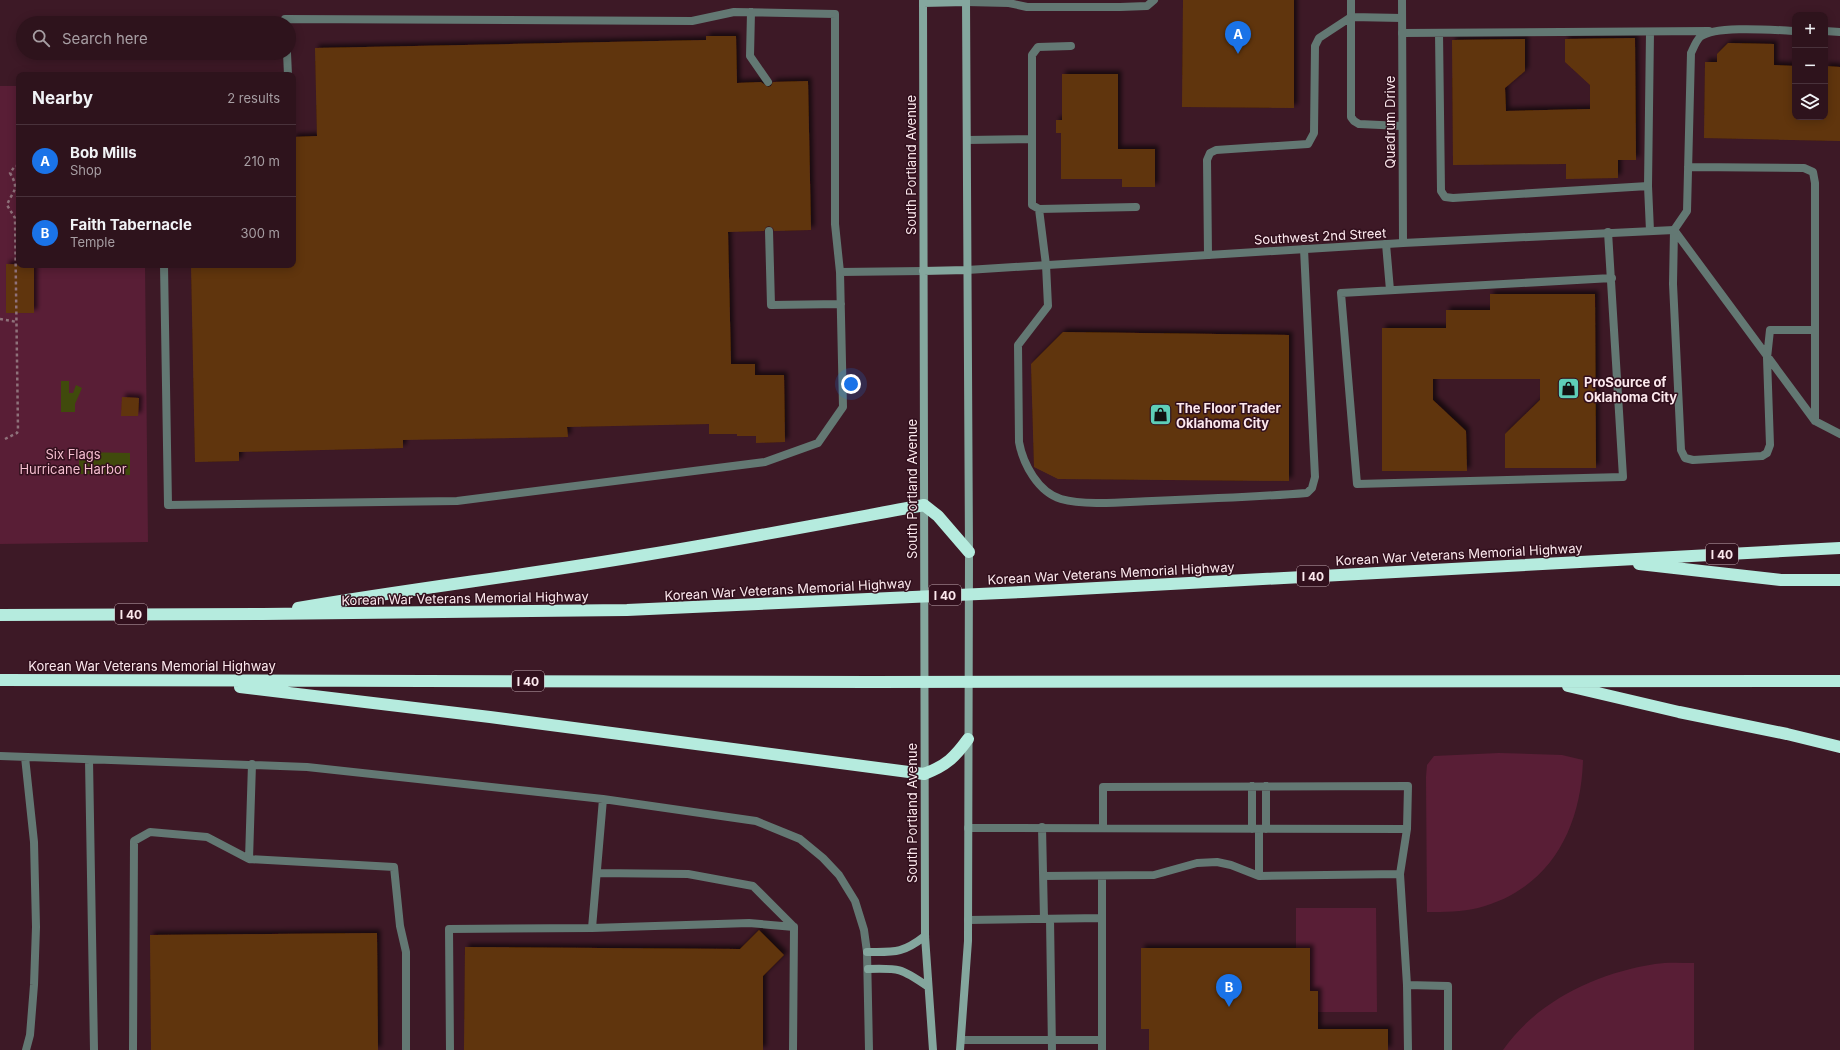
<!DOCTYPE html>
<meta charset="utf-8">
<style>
:root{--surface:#2e131c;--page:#361c25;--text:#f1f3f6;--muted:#a79ea3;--line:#49323b;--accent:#1a73e8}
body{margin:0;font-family:Inter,sans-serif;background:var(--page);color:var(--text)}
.controls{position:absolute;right:12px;top:12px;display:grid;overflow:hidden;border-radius:8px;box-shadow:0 2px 10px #0003}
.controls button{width:36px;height:36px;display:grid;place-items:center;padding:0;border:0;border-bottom:1px solid var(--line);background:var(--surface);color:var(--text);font:20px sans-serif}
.you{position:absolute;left:851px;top:384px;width:14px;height:14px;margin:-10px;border:3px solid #fff;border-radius:50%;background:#1a73e8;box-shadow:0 0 0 6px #1a73e833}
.badge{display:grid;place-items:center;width:26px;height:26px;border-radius:50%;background:var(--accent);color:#fff;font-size:13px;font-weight:700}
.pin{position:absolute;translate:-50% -33px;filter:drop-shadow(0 1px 2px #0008)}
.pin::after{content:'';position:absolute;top:21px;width:14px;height:12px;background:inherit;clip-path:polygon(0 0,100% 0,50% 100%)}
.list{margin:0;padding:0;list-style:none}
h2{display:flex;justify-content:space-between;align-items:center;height:52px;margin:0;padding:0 16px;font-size:17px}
h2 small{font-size:13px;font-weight:400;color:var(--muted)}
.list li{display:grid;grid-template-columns:26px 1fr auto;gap:12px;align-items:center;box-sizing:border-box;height:72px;padding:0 16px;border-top:1px solid var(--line)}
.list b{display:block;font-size:15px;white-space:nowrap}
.list p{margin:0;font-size:13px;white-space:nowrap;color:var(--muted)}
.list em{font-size:13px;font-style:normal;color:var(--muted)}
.icon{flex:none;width:22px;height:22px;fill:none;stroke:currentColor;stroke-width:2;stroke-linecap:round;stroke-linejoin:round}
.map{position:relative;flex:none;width:1840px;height:1050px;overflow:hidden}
.search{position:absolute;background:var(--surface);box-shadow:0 2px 10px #0003;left:16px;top:16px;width:280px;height:44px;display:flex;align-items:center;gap:10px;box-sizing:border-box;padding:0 14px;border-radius:22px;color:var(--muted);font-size:15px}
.panel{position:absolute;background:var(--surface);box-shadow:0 2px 10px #0003;left:16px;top:72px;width:280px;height:196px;border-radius:8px}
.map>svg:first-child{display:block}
.green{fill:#591e36}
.water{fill:#404a0c}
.building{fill:#61350a;filter:url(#shadow)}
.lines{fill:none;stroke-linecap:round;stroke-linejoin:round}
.path{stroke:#8f727b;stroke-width:2.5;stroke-dasharray:3 3;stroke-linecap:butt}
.lane{stroke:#637873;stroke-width:8}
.street{stroke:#637873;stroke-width:8}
.secondary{stroke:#84a79e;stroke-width:8}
.highway{stroke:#b5ebde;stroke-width:12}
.labels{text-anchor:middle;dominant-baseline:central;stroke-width:3;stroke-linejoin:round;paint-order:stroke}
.shield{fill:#32101d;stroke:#bfa7af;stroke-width:1}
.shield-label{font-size:12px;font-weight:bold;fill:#fce8ed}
.street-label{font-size:13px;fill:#fce8ed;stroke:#32101d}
.poi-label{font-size:13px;font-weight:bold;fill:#fce8ed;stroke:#32101d;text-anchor:start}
.park-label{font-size:13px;fill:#f5becf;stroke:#32101d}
</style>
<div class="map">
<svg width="1840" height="1050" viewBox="0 0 1840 1050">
<defs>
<filter id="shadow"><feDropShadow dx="3.5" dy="-3.5" stdDeviation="2" flood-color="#0009"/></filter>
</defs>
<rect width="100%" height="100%" fill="#3d1926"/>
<path class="green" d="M0 86H19V265H145L148 542 0 544Z
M1499 753 1562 755 1583 760C1581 829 1550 889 1478 908 1462 912 1444 912 1427 912L1426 777 1427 765 1434 756Z
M1296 908H1376L1377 1012H1296Z
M1694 963V1050H1503C1537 1001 1597 973 1655 964 1668 962 1681 963 1694 963Z"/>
<path class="water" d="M61 381H69V393H73L76 385 82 388 75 404V412H61Z
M79 452 130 453V475L79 474Z"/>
<path class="building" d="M1183 0H1294V108L1182 107Z
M706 36H736L737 83 761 82 768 87 771 86 773 82 808 81 811 230 774 231 773 228 769 226 766 227 764 231 728 232 731 364H755V375H784L785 442 756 443V436H737V434H709V424L567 427 568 437 403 440V448L239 452V461L195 462 191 265H293V137L317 136 315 48 706 40Z
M1635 38 1636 160H1618V178L1566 179V164L1453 165 1452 40 1525 39V71L1505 88 1506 111 1590 109V85L1565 62V39Z
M1728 43 1774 44V65L1795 66V117H1825V66L1840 67V141L1704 138 1705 62H1717V54Z
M1062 74H1118V149H1155V187H1122V179H1061V133H1056V120H1062Z
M6 264 34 265V313H6Z
M1490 294H1595L1596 468H1505V434L1540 400V379H1433V400L1466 431 1467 471H1382V328H1446V310H1490Z
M1063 332 1289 335V481L1058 479 1034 467 1031 364Z
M122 397 139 398 138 416H121Z
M759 930 784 955 763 976V1050H464L465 947 740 949Z
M377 933 378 1050H151L150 935Z
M1141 948H1310V991H1318V1029H1388V1050H1149V1029H1141Z"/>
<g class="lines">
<path class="path" d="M0 319 17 322
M5 439 17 433 18 430 15 218 7 205C13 190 20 190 10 173L15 166H19"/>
<path class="lane" d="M1351 0V117L1354 121 1359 124 1402 126
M966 2 1009 3 1027 7H1120L1147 6 1154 0
M751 12 750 56 768 82
M1795 31C1774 30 1715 25 1700 37 1696 41 1693 49 1691 53L1687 211 1674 230 1673 284 1681 450 1685 458 1693 460 1762 456 1767 453 1770 445 1767 358 1770 330H1815
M1825 31 1840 32
M1402 33 1709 31
M1439 33 1441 191 1445 197 1453 198 1648 186 1650 32
M1071 46 1038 47 1032 55V205L1039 209 1136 207
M287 53 288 75
M967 140 1032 139
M1688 167 1804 168 1813 172 1815 183V421
M1648 186 1650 231
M1039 209 1046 265 1048 306 1018 345 1019 442C1023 464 1038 492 1061 499 1085 506 1125 502 1152 501 1204 499 1255 497 1307 493L1312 488 1315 477 1304 249
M1674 230 1815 421 1840 434
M769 231 771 305 841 304
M1608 232 1623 477 1357 484 1341 293 1612 278
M1386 244 1390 290
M1208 255 1207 160 1210 153 1216 150 1308 144 1314 133 1315 46 1319 38 1351 17 1402 18
M164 265 168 505 457 501 765 462 818 443 843 407 840 272 835 224V14L734 12 692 21 285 19V23
M840 272 923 271
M0 756 307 767 603 799 756 821 800 839 823 858 839 875 855 901 864 930 867 952 869 1050
M25 757 34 842 36 927 34 985 30 1035 26 1050
M89 760 94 1050
M252 764 249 859 394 867 400 926 406 952V1050
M1252 786V829
M1266 786V829
M1042 827 1044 919
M968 828 1407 829 1400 874 1407 985 1408 1050
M1103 828V787L1408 786 1407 829
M1259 829V876
M597 873 688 874 753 886 794 927 793 1050
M1043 876 1154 875 1197 863 1217 862 1231 865 1259 876 1400 874
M1102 876V918
M1050 919 1052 1050
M968 920 1102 918V1050
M592 928 749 923 794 927
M1407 985 1448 986V1050
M961 1040H1102
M133 1050 134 841 150 832 207 837 249 859
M450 1050 449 929 592 928 603 799"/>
<path class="street" d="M1402 0 1403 243
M967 270 1403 243 1674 230"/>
<path class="secondary" d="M923 0 925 936 933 1050
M923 3 966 2
M923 271 967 270
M867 952C894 952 902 954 925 936
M868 969C899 968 901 968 927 986
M960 1050 968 941 969 552 966 0"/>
<path class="highway" d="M1639 564 1781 580H1840
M298 608C414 588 529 575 645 555 738 540 831 522 924 505L938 516 969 552
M0 615 263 614 627 610 1023 592 1840 548
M0 680 870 682 1840 681
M1568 686 1679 712 1787 734 1840 747
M240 687 490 717 924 774C946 766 955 757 968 739"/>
</g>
<defs>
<symbol id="shop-square" viewBox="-11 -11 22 22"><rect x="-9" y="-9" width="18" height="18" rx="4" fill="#5eceb8" stroke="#32101d"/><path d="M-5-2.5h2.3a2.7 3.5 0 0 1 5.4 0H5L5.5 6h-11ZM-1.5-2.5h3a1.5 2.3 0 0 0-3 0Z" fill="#111"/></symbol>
</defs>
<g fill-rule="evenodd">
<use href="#shop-square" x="1556" y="376" width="25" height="25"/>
<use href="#shop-square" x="1148" y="402" width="25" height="25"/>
</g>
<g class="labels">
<g class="shield">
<rect x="1706" y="544" width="32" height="20" rx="3"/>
<rect x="1297" y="566" width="32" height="20" rx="3"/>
<rect x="929" y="585" width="32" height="20" rx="3"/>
<rect x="115" y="604" width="32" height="20" rx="3"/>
<rect x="512" y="671" width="32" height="20" rx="3"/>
</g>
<g class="shield-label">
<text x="1722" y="554">I 40</text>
<text x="1313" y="576">I 40</text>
<text x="945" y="595">I 40</text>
<text x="131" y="614">I 40</text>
<text x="528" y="681">I 40</text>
</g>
<g class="street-label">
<text transform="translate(1390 122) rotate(-90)">Quadrum Drive</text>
<text transform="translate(911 165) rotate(-90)">South Portland Avenue</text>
<text transform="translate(1320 236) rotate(-3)">Southwest 2nd Street</text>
<text transform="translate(912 489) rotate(-90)">South Portland Avenue</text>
<text transform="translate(1459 554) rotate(-3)">Korean War Veterans Memorial Highway</text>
<text transform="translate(1111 573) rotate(-3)">Korean War Veterans Memorial Highway</text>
<text transform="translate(788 589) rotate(-3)">Korean War Veterans Memorial Highway</text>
<text transform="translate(465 598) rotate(-1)">Korean War Veterans Memorial Highway</text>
<text x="152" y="666">Korean War Veterans Memorial Highway</text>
<text transform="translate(912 813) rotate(-90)">South Portland Avenue</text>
</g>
<g class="poi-label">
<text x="1584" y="382">ProSource of<tspan x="1584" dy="15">Oklahoma City</tspan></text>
<text x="1176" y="408">The Floor Trader<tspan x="1176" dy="15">Oklahoma City</tspan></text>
</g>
<g class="park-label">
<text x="73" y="454">Six Flags<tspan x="73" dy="15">Hurricane Harbor</tspan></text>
</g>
</g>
</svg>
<div class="controls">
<button>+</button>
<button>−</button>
<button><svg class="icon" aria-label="layers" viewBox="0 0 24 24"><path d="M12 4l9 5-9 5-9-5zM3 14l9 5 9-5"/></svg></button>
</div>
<div class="you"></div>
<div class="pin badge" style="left:1238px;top:54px">A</div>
<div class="pin badge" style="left:1229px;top:1007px">B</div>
<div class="search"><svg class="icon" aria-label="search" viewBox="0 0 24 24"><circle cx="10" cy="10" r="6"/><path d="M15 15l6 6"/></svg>Search here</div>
<section class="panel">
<h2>Nearby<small>2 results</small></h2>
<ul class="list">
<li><span class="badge">A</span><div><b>Bob Mills</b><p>Shop</p></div><em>210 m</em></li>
<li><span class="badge">B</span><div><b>Faith Tabernacle</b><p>Temple</p></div><em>300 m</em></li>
</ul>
</section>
</div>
